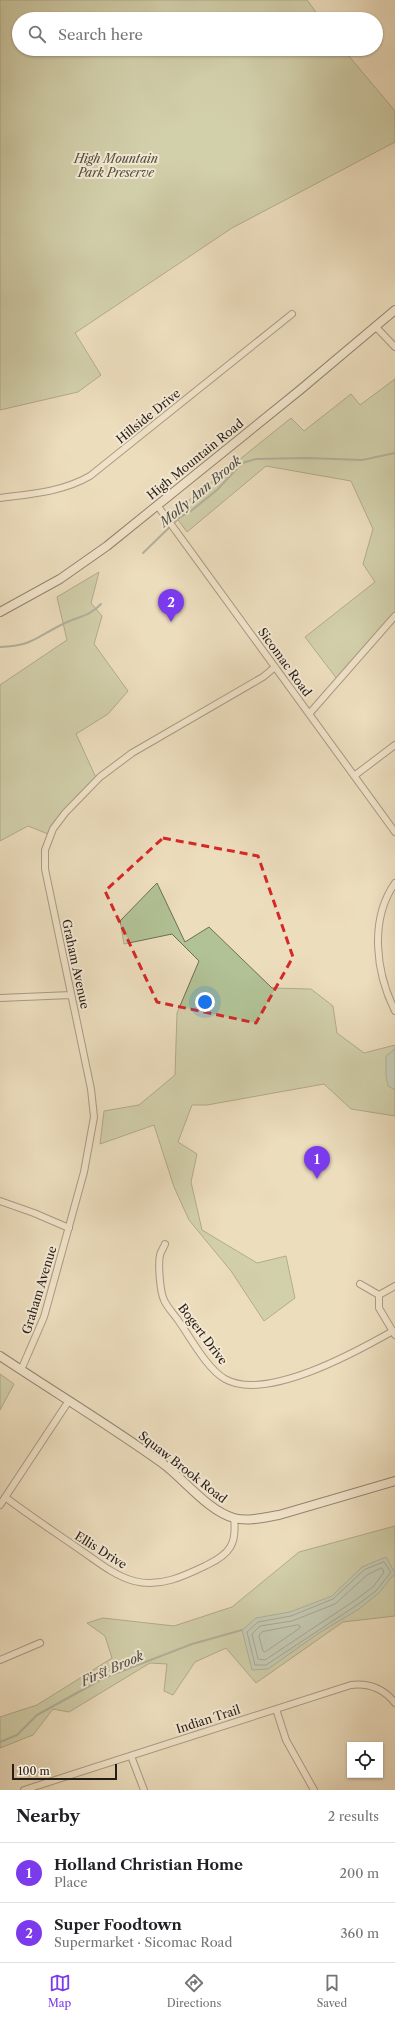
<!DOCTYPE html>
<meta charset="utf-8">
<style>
:root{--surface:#fff;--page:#f6f6f6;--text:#202124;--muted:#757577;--line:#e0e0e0;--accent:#7c3aed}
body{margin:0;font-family:"Libre Caslon Text",serif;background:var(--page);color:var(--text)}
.controls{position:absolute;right:12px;bottom:12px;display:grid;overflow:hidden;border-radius:0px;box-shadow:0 1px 3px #0004}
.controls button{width:36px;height:36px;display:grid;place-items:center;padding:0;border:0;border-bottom:1px solid var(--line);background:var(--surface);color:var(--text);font:20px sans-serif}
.scale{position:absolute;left:12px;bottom:10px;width:105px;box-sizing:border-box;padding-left:4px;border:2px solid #281c16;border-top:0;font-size:11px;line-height:14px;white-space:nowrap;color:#281c16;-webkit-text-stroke:3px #f3e9d4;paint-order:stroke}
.you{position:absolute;left:205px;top:1002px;width:14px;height:14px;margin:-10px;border:3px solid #fff;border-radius:50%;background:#1a73e8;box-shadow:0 0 0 6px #1a73e833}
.badge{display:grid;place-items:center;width:26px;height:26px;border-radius:50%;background:var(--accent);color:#fff;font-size:13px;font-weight:700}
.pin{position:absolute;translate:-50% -33px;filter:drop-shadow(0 1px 2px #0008)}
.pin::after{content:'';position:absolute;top:21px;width:14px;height:12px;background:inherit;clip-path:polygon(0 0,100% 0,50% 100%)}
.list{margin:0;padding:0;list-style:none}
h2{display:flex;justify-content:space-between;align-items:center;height:52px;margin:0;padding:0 16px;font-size:17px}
h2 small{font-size:13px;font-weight:400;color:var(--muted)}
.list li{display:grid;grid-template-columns:26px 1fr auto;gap:12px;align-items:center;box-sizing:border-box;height:60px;padding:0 16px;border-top:1px solid var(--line)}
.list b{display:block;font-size:15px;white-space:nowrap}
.list p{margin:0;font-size:13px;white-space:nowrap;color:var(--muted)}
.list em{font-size:13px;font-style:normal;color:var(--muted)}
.icon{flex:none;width:22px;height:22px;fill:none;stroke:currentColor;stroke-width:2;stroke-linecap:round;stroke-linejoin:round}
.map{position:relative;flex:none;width:395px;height:1790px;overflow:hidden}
.search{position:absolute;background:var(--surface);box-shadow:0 1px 3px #0004;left:12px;right:12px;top:12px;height:44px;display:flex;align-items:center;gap:10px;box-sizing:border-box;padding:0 14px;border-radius:22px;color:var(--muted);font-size:15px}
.sheet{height:172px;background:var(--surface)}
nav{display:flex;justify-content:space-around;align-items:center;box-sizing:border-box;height:56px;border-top:1px solid var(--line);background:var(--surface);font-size:11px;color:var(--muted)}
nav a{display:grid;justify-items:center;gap:2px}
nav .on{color:var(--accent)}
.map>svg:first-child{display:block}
.green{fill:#b1c296;stroke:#6c6f56}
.water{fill:#99bcb1;stroke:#6c7c73}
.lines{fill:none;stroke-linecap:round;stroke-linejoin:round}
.shore{stroke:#606c64;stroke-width:1}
.stream{stroke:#6c7c73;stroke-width:2}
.street-casing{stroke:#594c40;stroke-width:8}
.secondary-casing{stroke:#281c16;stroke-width:10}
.street{stroke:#f3e9d4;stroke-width:6}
.secondary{stroke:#f3e9d4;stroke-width:8}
.marked{fill:none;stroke:#d62828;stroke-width:3;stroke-dasharray:8 5;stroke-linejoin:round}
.labels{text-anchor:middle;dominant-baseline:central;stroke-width:4;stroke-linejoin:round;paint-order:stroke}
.park-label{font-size:12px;font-style:italic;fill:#514e3c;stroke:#f3e9d4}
.street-label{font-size:12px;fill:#281c16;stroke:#f3e9d4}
.water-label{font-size:13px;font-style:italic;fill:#4a4c44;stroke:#f3e9d4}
</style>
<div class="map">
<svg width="395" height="1790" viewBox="0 0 395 1790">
<rect width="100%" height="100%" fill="#ecddbd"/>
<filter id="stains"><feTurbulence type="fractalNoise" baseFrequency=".005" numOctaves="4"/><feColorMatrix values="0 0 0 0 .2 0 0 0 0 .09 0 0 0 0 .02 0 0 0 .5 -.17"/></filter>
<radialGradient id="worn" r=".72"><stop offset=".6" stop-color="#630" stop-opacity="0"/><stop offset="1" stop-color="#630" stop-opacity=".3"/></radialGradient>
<path class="green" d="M0 0H307L321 19H19V49H343L395 111V142L232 228 75 333 101 375 78 392 0 410Z
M395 379V618L337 679 305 637 375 582 363 564 373 529 351 481 266 466 187 532 173 513 291 418 304 431 351 394 360 405Z
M99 572 91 603 102 616 94 644 128 691 108 714 76 734 98 782 87 795 48 834 28 826 0 841V685L67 640 57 597Z
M157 883 185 942 209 927 272 988 311 989 333 1006 337 1033 364 1053 395 1045V1116L351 1109 324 1084 207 1105H192L178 1142 197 1154 191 1182 202 1230 257 1263 286 1256 295 1298 264 1321 231 1271 189 1220 174 1187 154 1125 100 1144 104 1111 139 1105 175 1075 177 1013 199 961 172 934 124 944 120 921Z
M0 1374 14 1384 0 1410Z
M395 1526V1616L343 1622 256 1683 226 1648 195 1662 173 1695 164 1691 167 1664 150 1663 69 1712 53 1709 33 1735 0 1748V1717L37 1705 112 1658 105 1636 87 1623 103 1618 174 1626 232 1607 299 1552Z"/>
<path class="water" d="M395 1049V1090L388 1086 386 1076V1056Z
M386 1557 395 1573 379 1593 359 1609 319 1633 268 1669 252 1670 242 1630 256 1618 290 1612 332 1596 362 1567Z"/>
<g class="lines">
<path class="shore" d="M384 1562 391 1572 376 1591 357 1605 266 1665H255L247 1632 258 1622 291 1616 333 1599 364 1570Z
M382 1568 384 1572 373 1587 354 1601 265 1660 258 1659 252 1634 260 1626 292 1621 335 1604 367 1575Z
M298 1625 300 1626V1628L265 1652 263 1651 259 1636 262 1632Z"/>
<path class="stream" d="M143 553 180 517 191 511 217 490 242 463 256 459 307 458 362 460 395 453
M0 647C33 646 36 637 63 624 77 617 90 616 101 604
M0 1742 17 1735 37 1715 104 1678 192 1644 242 1630"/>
<defs>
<path id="street" d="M376 327 395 347
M0 498C31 494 62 492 90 476L292 314
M157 505 395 832
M309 714 395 616
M354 776 395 745
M395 883C369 920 376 973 395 1011
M0 998 71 995
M0 1201 34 1213 69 1228
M165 1244C164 1247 161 1251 160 1255 158 1264 160 1292 164 1300 167 1307 173 1313 178 1320 190 1337 207 1369 225 1379 266 1402 356 1352 393 1331
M360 1284 379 1295V1308L395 1335
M379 1295 395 1286
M21 1370 44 1317 84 1172 94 1117 91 1089 45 869V850L53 829 65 813 100 777 132 753 263 677 275 667
M5 1497C30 1516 56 1533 82 1551 98 1562 115 1576 134 1581 160 1588 184 1576 207 1565 230 1554 237 1544 234 1518
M0 1505 68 1402
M0 1660 40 1643
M276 1709 286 1740 314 1790
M131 1756 144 1790
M24 1790 351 1685C369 1683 384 1689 395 1703"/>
<path id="secondary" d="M0 612 60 579 107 546 300 390 395 310
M0 1356C54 1392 109 1425 162 1463 184 1479 208 1511 234 1518 248 1522 266 1517 279 1515L395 1481"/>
</defs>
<use href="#street" class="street-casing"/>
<use href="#secondary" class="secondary-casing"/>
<use href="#street" class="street"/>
<use href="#secondary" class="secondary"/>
</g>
<path d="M0 0H395V1790H0ZM163 838 258 856 293 957 256 1023 157 1002 105 891Z" fill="#ecddbd" fill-opacity=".55" fill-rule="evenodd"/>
<path class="marked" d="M163 838 258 856 293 957 256 1023 157 1002 105 891Z"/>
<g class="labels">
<g class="park-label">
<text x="116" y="158">High Mountain<tspan x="116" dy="14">Park Preserve</tspan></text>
</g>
<g class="street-label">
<text transform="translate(148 416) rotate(-39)">Hillside Drive</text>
<text transform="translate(195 459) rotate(-39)">High Mountain Road</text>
<text transform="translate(285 662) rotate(54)">Sicomac Road</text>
<text transform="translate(76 964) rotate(78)">Graham Avenue</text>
<text transform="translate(39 1290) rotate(-73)">Graham Avenue</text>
<text transform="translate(203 1334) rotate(53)">Bogert Drive</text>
<text transform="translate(183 1467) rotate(38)">Squaw Brook Road</text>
<text transform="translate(101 1550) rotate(32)">Ellis Drive</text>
<text transform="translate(208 1719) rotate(-18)">Indian Trail</text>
</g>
<g class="water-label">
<text transform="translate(200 491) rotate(-40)">Molly Ann Brook</text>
<text transform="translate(112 1668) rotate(-24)">First Brook</text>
</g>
</g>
<rect width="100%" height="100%" filter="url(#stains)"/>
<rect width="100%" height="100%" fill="url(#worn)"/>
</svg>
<div class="controls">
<button><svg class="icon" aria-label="locate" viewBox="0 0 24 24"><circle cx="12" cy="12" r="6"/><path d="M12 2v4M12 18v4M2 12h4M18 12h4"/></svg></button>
</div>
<div class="scale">100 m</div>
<div class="you"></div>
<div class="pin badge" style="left:317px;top:1179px">1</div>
<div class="pin badge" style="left:171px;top:622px">2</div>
<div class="search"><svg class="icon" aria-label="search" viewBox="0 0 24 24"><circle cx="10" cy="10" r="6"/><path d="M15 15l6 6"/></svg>Search here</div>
</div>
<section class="sheet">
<h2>Nearby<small>2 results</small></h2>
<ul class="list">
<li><span class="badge">1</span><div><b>Holland Christian Home</b><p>Place</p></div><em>200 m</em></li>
<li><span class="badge">2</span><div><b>Super Foodtown</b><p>Supermarket · Sicomac Road</p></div><em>360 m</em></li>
</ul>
</section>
<nav>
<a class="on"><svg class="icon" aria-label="map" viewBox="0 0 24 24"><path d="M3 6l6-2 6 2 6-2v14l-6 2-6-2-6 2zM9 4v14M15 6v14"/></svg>Map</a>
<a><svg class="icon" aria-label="directions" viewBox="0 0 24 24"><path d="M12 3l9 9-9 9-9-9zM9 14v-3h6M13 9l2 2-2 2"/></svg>Directions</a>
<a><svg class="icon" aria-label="saved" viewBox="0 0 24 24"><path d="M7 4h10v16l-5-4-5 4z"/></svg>Saved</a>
</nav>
